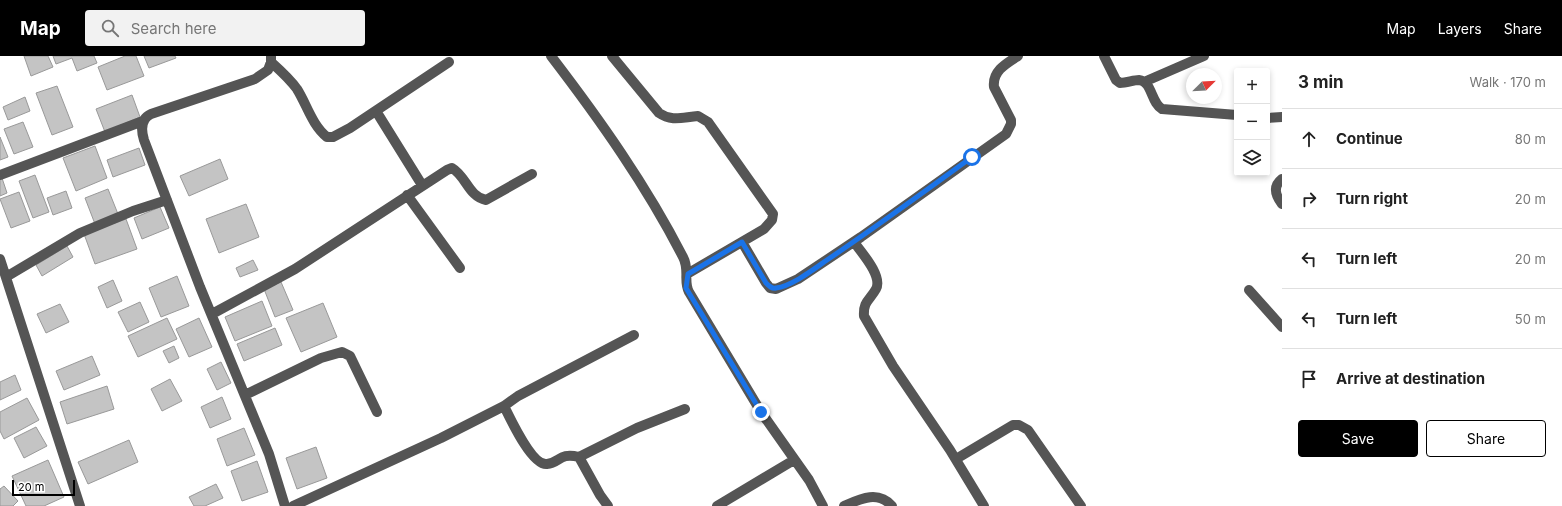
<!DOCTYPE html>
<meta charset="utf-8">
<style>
:root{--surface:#fff;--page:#f2f2f2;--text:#222;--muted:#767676;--line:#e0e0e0;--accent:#000}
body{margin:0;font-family:Inter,sans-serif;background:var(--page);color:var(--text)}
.controls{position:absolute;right:12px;top:12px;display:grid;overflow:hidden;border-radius:4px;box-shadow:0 2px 6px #0003}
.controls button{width:36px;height:36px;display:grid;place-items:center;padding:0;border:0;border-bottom:1px solid var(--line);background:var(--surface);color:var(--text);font:20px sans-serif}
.compass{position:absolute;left:1186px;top:12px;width:36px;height:36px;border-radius:50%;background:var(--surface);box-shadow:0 2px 6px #0003;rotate:66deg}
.scale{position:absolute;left:12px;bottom:10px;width:63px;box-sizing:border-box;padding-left:4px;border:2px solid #000;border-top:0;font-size:11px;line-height:14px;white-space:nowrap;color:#000;-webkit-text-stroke:3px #fff;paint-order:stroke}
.stop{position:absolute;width:12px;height:12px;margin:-9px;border:3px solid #1a73e8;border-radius:50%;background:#fff}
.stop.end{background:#1a73e8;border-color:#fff;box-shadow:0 1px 4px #0008}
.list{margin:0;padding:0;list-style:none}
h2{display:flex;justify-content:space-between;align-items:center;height:52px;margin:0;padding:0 16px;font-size:17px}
h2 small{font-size:13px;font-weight:400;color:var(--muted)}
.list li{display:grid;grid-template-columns:26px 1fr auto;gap:12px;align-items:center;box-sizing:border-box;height:60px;padding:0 16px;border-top:1px solid var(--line)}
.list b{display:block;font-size:15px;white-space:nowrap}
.list em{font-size:13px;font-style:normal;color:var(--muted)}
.actions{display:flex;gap:8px;padding:12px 16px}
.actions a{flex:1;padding:9px 0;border:1px solid var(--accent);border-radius:4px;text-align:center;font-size:14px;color:var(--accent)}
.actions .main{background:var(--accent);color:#fff}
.icon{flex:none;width:22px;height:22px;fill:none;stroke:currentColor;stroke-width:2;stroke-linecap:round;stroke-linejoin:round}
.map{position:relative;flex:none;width:1282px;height:450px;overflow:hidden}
header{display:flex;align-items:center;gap:24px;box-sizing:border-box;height:56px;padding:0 20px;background:var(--accent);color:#fff}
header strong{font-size:19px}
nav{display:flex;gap:22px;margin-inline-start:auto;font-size:14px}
.search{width:280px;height:36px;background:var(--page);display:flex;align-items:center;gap:10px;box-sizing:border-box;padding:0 14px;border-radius:4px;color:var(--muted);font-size:15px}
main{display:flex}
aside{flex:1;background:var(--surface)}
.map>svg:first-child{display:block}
.building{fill:#c4c4c4;stroke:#999}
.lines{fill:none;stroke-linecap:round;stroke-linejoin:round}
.minor{stroke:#555;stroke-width:10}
.route{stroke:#1a73e8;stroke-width:5}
</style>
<header>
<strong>Map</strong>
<div class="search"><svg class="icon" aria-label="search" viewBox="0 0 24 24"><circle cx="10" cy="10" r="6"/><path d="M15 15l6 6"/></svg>Search here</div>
<nav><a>Map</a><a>Layers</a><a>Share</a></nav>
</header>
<main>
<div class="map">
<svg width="1282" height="450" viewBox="0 0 1282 450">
<rect width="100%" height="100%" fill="#fff"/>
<path class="building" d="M24 0H48L53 11 31 20Z
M53 0H94L97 7 77 15 72 2 56 8Z
M125 0H136L144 20 107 34 98 11Z
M144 0H175L176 2 149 12Z
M57 30 73 71 52 79 36 37Z
M132 39 140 61 105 76 96 53Z
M25 41 30 55 8 64 3 51Z
M23 66 33 91 14 98 4 73Z
M0 81 8 101 0 104Z
M95 90 107 122 76 135 63 102Z
M139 92 145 109 113 121 107 104Z
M220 103 228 123 189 140 180 120Z
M35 119 49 156 33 162 19 125Z
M2 122 7 137 0 140V123Z
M108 133 118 158 95 168 85 142Z
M66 135 72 152 53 159 47 142Z
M19 136 30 165 11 172 0 143Z
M246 148 259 181 219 197 206 163Z
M160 151 169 172 142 183 134 162Z
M126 163 137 193 95 208 84 178Z
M67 190 73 201 42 220 36 209Z
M253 204 258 214 240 221 236 212Z
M177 220 189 250 161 261 149 232Z
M113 224 122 245 107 252 98 231Z
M281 226 293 254 275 261 264 233Z
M262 245 272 270 235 285 225 261Z
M140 246 149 266 128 276 118 256Z
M323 247 337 281 301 296 286 262Z
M60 248 69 266 46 277 37 258Z
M167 262 177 283 138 301 128 280Z
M199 262 212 291 189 301 176 273Z
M275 272 282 289 244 305 237 288Z
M174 290 179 302 169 307 163 295Z
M92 300 100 319 64 334 56 315Z
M221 306 231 327 217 334 207 313Z
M15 319 21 334 0 344V326Z
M170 323 182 345 162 355 151 333Z
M107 330 114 353 67 368 60 346Z
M222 341 231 363 210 372 201 351Z
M27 342 39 364 4 383 0 375V356Z
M36 371 47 390 24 402 14 382Z
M244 372 255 399 227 410 217 383Z
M129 384 138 406 88 428 78 406Z
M316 391 327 422 297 433 286 402Z
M48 404 64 441 44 450H26L12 420Z
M257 405 268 436 242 445 231 415Z
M216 428 223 442 205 450H194L189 441Z
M4 430 18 445 13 450H0V433Z"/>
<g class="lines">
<path class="minor" d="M271 0V6L268 14 255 23 151 58C140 63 141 74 144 84L200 231 269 398 285 450
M551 0C600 64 646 129 683 201 690 214 683 225 689 236L761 356 809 424 823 450
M612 0 659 57C672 66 683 61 698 60L708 66 773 158 772 164 764 173 687 218
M1104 0 1116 24 1120 27C1127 27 1133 24 1139 24 1152 25 1151 47 1162 53L1237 59
M271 6C281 15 290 23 297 33 307 49 312 69 327 81H333L350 72 449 6
M1144 26 1204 0
M376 55 422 129
M1267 62 1282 61
M0 119 143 65
M1282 123C1272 131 1276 140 1282 148
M407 139 460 212
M742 186 766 227 770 232 776 233 798 223 861 181 1006 78 1011 68V64L994 31C992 15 1007 7 1018 0
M854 186C861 196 883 220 876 233 870 244 863 245 864 260L893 310 950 394 984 450
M0 203 80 450
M6 221 80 177 133 155 167 144
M1249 234 1282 271
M212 258 295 213 447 114 452 112C466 120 469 141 486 144L532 118
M245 339 321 302 342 296 350 300 377 356
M504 350C510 362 532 410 547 408 560 407 559 396 579 401L600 439 608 450
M579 401 637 372 685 353
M956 403 1013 369H1019L1028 374 1081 450
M293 450 441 382 504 350 518 340 634 279
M717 450 794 404
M844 450C860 443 878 434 892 450"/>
</g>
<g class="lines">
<path class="route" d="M761 356 686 232 688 218 742 186 766 227C769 230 772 233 776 232 792 230 814 213 827 204 876 171 924 136 972 101"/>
</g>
</svg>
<div class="controls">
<button>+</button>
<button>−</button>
<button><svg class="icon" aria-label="layers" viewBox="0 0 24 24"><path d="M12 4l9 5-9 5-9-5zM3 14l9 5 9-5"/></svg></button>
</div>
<svg class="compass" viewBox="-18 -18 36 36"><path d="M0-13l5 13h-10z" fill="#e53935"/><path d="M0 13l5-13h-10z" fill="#767676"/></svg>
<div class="scale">20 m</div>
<div class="stop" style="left:972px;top:101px"></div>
<div class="stop end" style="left:761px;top:356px"></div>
</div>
<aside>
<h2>3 min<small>Walk · 170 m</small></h2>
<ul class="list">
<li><svg class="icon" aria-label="ahead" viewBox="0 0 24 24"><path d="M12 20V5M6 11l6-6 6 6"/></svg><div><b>Continue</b></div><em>80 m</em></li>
<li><svg class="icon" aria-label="right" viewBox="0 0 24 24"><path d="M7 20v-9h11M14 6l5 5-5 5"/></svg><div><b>Turn right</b></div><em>20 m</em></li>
<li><svg class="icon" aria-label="left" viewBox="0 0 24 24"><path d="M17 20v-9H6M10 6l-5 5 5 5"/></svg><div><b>Turn left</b></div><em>20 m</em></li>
<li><svg class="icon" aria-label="left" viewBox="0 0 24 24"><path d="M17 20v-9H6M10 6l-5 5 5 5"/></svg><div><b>Turn left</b></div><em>50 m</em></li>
<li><svg class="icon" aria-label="arrive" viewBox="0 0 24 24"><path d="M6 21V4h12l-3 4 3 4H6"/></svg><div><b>Arrive at destination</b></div></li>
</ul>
<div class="actions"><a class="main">Save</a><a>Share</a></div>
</aside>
</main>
